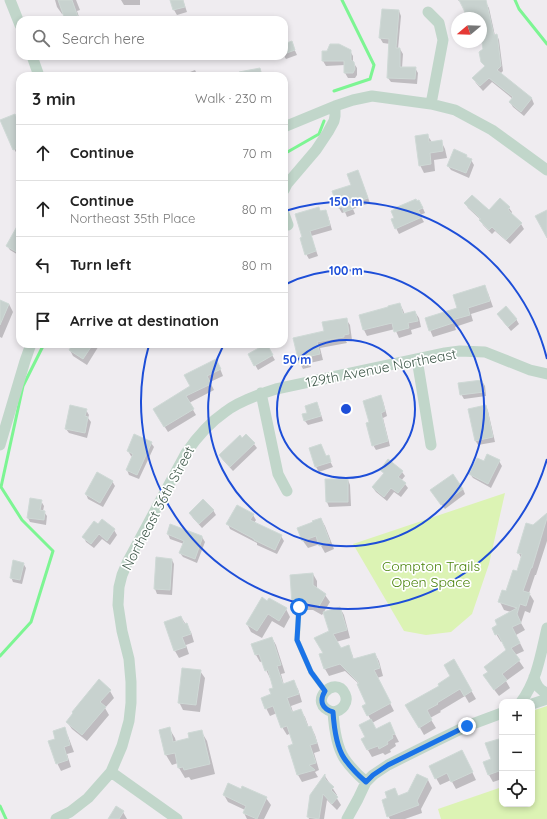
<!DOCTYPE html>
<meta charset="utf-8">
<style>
:root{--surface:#fff;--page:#f2f2f2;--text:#222;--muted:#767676;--line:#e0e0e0}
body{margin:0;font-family:Quicksand,sans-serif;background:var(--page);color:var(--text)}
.controls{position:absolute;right:12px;bottom:12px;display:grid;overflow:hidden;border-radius:8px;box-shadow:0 2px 6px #0003}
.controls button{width:36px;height:36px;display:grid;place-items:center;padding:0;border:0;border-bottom:1px solid var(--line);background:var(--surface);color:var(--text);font:20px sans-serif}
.compass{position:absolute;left:451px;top:12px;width:36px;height:36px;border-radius:50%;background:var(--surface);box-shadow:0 2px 6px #0003;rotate:251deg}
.stop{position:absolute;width:12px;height:12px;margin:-9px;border:3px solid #1a73e8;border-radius:50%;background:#fff}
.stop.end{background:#1a73e8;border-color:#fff;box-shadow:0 1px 4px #0008}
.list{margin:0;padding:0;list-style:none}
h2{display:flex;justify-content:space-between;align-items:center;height:52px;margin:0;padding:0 16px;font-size:17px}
h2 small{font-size:13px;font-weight:400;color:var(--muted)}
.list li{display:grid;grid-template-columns:26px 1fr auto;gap:12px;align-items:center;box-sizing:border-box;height:56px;padding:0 16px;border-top:1px solid var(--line)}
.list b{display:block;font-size:15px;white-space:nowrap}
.list p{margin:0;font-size:13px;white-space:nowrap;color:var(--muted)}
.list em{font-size:13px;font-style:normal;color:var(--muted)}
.icon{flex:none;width:22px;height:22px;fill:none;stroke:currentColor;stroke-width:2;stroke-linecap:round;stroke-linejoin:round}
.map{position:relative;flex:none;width:547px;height:819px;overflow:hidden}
.search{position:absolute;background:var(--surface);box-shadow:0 2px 6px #0003;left:16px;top:16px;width:272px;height:44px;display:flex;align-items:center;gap:10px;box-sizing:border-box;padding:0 14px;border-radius:12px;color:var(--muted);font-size:15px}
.panel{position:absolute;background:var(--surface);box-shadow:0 2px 6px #0003;left:16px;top:72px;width:272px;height:276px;border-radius:12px}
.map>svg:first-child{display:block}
.green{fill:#dcf3b4}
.shadow{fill:#0003}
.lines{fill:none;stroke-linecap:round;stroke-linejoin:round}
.stream{stroke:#7df593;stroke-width:3}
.building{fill:#c8d2cf;stroke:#cfd9d6}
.lane{stroke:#c1d6ca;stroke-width:5.5}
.street{stroke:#c1d6ca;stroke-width:11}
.route{stroke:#1a73e8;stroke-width:5}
.ring{fill:none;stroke:#1d4ed8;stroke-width:2}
.labels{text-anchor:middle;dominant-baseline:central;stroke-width:3.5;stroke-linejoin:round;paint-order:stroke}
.street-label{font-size:14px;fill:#435c4e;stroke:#fff}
.park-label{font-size:14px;fill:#4b840d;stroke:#fff}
.centre{fill:#1d4ed8;stroke:#fff;stroke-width:2}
.ring-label{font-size:12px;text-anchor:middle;font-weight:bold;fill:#1d4ed8;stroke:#fff;stroke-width:3.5;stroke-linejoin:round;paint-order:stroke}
</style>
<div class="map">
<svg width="547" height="819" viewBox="0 0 547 819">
<rect width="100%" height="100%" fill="#efecf0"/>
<path class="green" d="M505 493 489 564 472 614 451 632 426 635 404 631 353 544Z
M547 706V819H441L438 809 502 787V804H532V711Z"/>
<path class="shadow" d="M55 0H76L80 10 77 11 80 20H66L64 13 62 14 57 7Z
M121 0H140V5H124Z
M171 0H183L187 12 177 15 174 10Z
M458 0H477L486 3 489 8 495 36 497 35 499 40 503 71 500 74 532 99 534 104 524 116 513 107 510 102 513 99 492 82 483 91 476 83 473 78 485 67 482 62 484 49 481 33V18H467L465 10 460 1H459Z
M399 11 401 16 398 49H400L403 54 402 68H415L418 73 417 84 391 82 388 78 390 44 383 43 380 38Z
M291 42 297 55 286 59 284 56V45Z
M350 51 353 56V62L357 68V75L355 78H348L345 73V65L326 66 323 61Z
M260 69 263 76H231V75Z
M195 70 198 76H180Z
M116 73 118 76H108Z
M1 121 20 126V156L19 157 14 149Z
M427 135 432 142 441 141 445 149 447 158 434 160 435 171 424 173 420 165Z
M467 156 468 159 471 160 474 165 469 178 451 170 448 166Z
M358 172 360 176 370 203 353 209 355 214 347 217 345 212 342 213 339 208 334 192 352 185Z
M500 199 509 208 512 212 511 214 521 224 524 229 510 244 495 231 492 234 483 225 481 221V220L468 208 465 203 489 211Z
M422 206 425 213 420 215 424 222 399 234 392 220Z
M319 208 321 212 325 211 328 216 332 230 311 236 318 256 309 259 306 254 301 238Z
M20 229V256L10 250 7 246Z
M484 286 488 293 493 307 471 314 473 321 455 327 456 330 433 337 430 330Z
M0 301 9 304 13 312 2 338 0 337Z
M400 304 403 310 405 315 415 312 419 318 421 327 411 330 412 334 399 338 395 329 367 336 364 330 360 316Z
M499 315 516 319 519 324 511 331 501 319Z
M346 319 350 325 352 340 346 341 347 343 320 348 323 360 310 363 311 367 303 369 300 363 325 331Z
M74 344H100L87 365 73 356 70 350Z
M266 345 275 360 258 370 249 354Z
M219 366 223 376 210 382 214 390 189 403 196 415 168 432 154 410 191 387Z
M482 381 485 386 486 396 464 399 461 394Z
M380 396 383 401 387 416 383 418 390 446 376 450 373 445 370 423Z
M317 403 319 408 323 421 308 425 305 421 308 413Z
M486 406 488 411 495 442 478 445 475 440Z
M86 410 89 415 88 418 91 422 87 438 69 433 66 429Z
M151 443 154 447 139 479 129 475 127 470 133 457 131 456 128 451Z
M254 444 257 448 233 471 223 460 220 456Z
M321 445 326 457H328L333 467 319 472 316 467 310 448Z
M499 461 502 466 491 488 473 478 470 474 484 462Z
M381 470 402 472 405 476 401 481 405 484 408 488 401 497 394 492 387 501 376 492 373 488 384 474Z
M348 480 350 485 351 506 329 507 327 502Z
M112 481 115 486 103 507 88 499 86 494Z
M463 489 465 494 445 509 434 495Z
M41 501 44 506 43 511 44 512 47 516 46 525 30 522 28 518Z
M213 510 216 515 202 528 193 518 190 513Z
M547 514V541L536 575H535L529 593 534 601 530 613 525 611 521 623 525 630 516 635 524 651 515 655 524 668 506 681 510 688 499 696 489 683 488 673 485 667 507 650 503 641 501 642 493 629 511 612 504 610 500 602 507 593 518 572 522 559 518 552 533 526Z
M253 515 256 520 254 523 281 536 284 541 277 554 257 545V543L230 529 228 524Z
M321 519 325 526 334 549 325 553 320 544 308 548 303 541 299 528Z
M102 520 114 530 117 535 110 545 102 539 94 548 86 542 84 537 98 525Z
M171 525 202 537 205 542 197 563 183 557 180 553 184 544 170 539 168 534Z
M172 560 174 564 172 595 157 594 155 589Z
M23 563 26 568 22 584 13 582 11 577Z
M313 574 317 581V589L325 595 330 602 322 615 313 610H303L298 611 293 604 291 575Z
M268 602 286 609 290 617 284 628 272 621 262 638 251 632 247 624Z
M340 608 344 615 350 638 336 642 341 649 348 646 352 654 354 660 375 654 379 661 383 676 377 678 394 711 372 723 376 730H393L399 742 395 743 396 746 390 750 391 752 385 755 383 753 372 757 362 740 366 738 371 720 368 715V704L359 684 345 671 329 676 325 669 324 654 330 631Z
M181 617 191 632 194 642 186 645 189 654 179 658 175 651Z
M272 638 276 645 285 673 281 674 284 685 293 682 298 689 302 702 291 706 293 712 300 710 305 717 309 728 311 727 315 735 320 751 314 753 319 770 315 772 318 777 302 782 298 775 289 747 295 745 291 733 287 735 282 727 277 713 270 716 266 708 272 695 274 689 271 678H270L266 670 263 661 260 662 256 655Z
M454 661 476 699 469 703 465 696 440 711 441 712 430 718 436 728 424 735 407 705 440 686 451 677Z
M200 671 205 678 200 712 183 710 179 702Z
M110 691 114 698 105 708 109 715 87 741 72 729 67 722Z
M169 728 175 738 176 742 190 739 201 731 207 741 215 774 191 780 189 777 185 778 179 768 178 763 172 765 166 755Z
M64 729 68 736 74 752 67 754 71 767 61 771 57 763 56 739Z
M498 740 502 747V779L493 782 489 775 492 759Z
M462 751 476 780 456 789 451 780 440 785 436 778Z
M418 775 428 780 432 788 421 809 422 813 405 819H390L388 816V799L395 790 398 796 409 793Z
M325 776 337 795 336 797 341 805 337 810 327 800 324 819H309L308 816 311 796Z
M241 790 266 798 271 805 264 819H247L244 813 245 810 228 802 224 795Z
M123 812 127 819H109Z"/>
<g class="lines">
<path class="stream" d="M515 0 519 9 547 44
M334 91 370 79 374 65 342 0
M284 154 319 134 324 121
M0 656 31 622 53 551 22 520 1 487 23 386 44 344
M0 806 6 819"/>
</g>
<path class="building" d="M58 0H72L78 17 70 20H65Z
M170 0H183L185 7 173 10Z
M459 0H486L494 35 497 34 501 66 497 70 532 98 521 112 509 102 513 97 489 78 480 86 472 78 485 66 481 62 479 52 483 49 481 36V18H466L464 10Z
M382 9 399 10 396 48H400V67H416L415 79 387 78 389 39 379 38Z
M292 41 295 50 284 54V44Z
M330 44H339L351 50V60L354 62 355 69 353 73H344V61H322V51H327Z
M260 68 262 76H239V72Z
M15 114 20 125V147L13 150 0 120Z
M428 134 429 142 442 140 443 151 430 153 431 164 419 166 415 136Z
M454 149 467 155 466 157 472 159 466 173 447 166Z
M358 170 368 198 351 204 353 209 344 212 342 207 338 208 332 191 351 185 347 174Z
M472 195 489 210 500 198 510 207 508 209 510 212 522 223 506 240 492 227 489 230 479 220 481 219 464 203Z
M416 199 417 201 419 200 423 208 418 210 422 217 395 229 391 219 394 218 391 211 395 209V208Z
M319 207 320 211 326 210 330 225 310 231 316 251 305 255 300 238 302 237 295 214Z
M547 210V238L535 216Z
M20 221V254L6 246Z
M485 285 490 301 468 308 470 315 452 320 453 323 429 331 425 318 457 308 453 295Z
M0 300 9 304 0 325Z
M400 303 403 314 415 311 418 321 408 323 409 328 394 332 392 323 363 330 359 315 388 307V306Z
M506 306 517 319 508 327 497 314Z
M347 318 349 334 344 335V337L317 342 320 354 307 357 308 361 299 363 293 338 324 331 322 322Z
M73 344H93L83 359 69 350Z
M266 344H267L273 355 254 366 248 354Z
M216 359 221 369 207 376 211 384 186 396 194 409 164 427 153 409 190 386 184 375Z
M482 380 484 392 460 395 458 383Z
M381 395 385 411 381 413 388 441 372 446 366 423 369 422 363 401Z
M317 402 321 416 304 421 302 414 307 413 305 406Z
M70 405 87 409 85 416 88 417 85 433 65 429Z
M486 405 493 437 475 441 468 409Z
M134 434 152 442 137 475 126 470 133 454 127 451Z
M246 434 255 443 230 467 219 455 240 435 242 438Z
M321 444 326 456 329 455 331 462 315 467 309 448Z
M487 454 500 460 488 484 469 474 477 458 484 461Z
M388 459 403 471 398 477 406 483 398 493 391 488 384 497 372 487 384 473 380 470Z
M97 472 113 481 100 503 85 494Z
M453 474 463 489 441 505 430 490Z
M325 479H348V502H326Z
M30 498 42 500 40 510 45 511 44 520 27 518Z
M203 499 214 510 199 524 189 513Z
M237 505 254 514 250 520 282 535 275 550 254 540V539L226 524Z
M547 513V518L532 568H531L523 591 530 593 526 606 520 604 517 614 521 623 512 627 520 643 511 648 520 660 502 674 507 680 494 690 483 675 488 672 484 667 506 650 498 634 495 635 492 628 497 625 495 620 517 608 498 602 502 590 506 591 513 570 517 571 522 554 517 553 526 523 533 525Z
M321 518 330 542 319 546 316 536 302 541 297 528 313 522 312 521Z
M102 519 115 529 107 541 99 534 91 544 82 537 94 521 98 524Z
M170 524 202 536V539L195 559 179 553 184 541 167 534Z
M156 557 172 559 170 590 154 589Z
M13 560 24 563 20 580 10 578Z
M313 573V585L326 594 318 608 308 603H299L292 604 290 575Z
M262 597 267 601 269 598 287 608 279 621 268 614 257 631 246 624Z
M340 607 347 630 333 634 341 648 349 645 353 659 375 653 380 668 374 670 391 703 367 716 362 706 366 704 357 684 359 683 340 664 324 669 319 654 323 653 314 638 329 631 323 612Z
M181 616 184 624 187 623 191 634 182 637 186 647 174 651 164 622Z
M272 637 281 665 277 666 283 684 294 680 299 694 287 698 292 712 301 709 308 727 311 726 317 743 310 745 316 763 309 765 315 770 297 775 288 746 293 744 287 726 281 728 273 706 265 709 261 698 271 694 269 689 273 688 268 670 265 671 259 654 255 655 251 644Z
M454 659 472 691 464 696 460 689 437 703 438 704 427 710 432 720 419 728 405 705 439 686 438 684 450 676 444 665Z
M182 668 201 670 196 705 178 703Z
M99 679 111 690 100 702 106 707 82 735 66 722 73 713 72 712Z
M371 719 376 729 390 722 395 734 392 735 393 738 387 742 388 744 379 749 378 746 367 750 361 739 365 737 359 725Z
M65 727 70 745 64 747 68 760 56 764 48 741 55 739 53 731Z
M170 727 173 742 189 738 188 733 202 730 210 764 184 770 183 767 178 768 175 753 165 755 159 730Z
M499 739 502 748V770L488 775 483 762 491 759 485 743Z
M462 750 473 772 451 782 447 773 435 779 429 766Z
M325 774V779L334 787 331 790 338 797 332 804 323 794 319 819 307 817 310 795Z
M417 774 428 779 417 801 419 805 387 817 382 800 387 798 385 792 395 788 398 796 408 792Z
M228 783 241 789 242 786 267 797 257 819 243 813 246 806 223 795Z
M116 806 124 811 119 819H108Z"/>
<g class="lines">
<path class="lane" d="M299 607 297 640 311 672 325 691"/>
<path class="street" d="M10 0 20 25
M428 12 439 23 443 40 431 104
M32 56 39 76
M284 127 335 106 353 100 372 96 431 104 455 110 492 130 547 170
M284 190 287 184 316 150 328 132 334 121 335 116V106
M284 214 288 225
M417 359 431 445
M261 393 278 474 287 491
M0 445 25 361 31 344
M534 677C536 685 539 690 547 693
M521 702C537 681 541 653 547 628
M532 704 547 699
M333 712C305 704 335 673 345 694 349 703 342 711 333 712 334 727 336 745 344 758 350 767 358 775 366 782
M111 772 177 819
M56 819 70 812 88 798 111 772 122 746 129 721 131 703V682L129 659 122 631 118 605 119 587 122 575 128 561 186 453C197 437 209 423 225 412 239 401 260 394 276 389L445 353 460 351 485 352 530 370 547 374
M347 819 358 799 366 782 373 775 388 765 432 743 467 726 502 713"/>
</g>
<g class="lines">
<path class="route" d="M299 607 297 640 311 672 325 691C319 701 322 709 333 712 334 727 336 746 344 758 350 767 358 775 366 782L373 775 388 765 467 726"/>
</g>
<g class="ring">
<circle cx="346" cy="409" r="69"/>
<path d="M284 285A138 138 0 1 1 224 344"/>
<path d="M547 459A207 207 0 1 1 149 345M285 211A207 207 0 0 1 547 359"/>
</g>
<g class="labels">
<g class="street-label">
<text transform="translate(381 368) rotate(-11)">129th Avenue Northeast</text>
<text transform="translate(158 508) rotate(-62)">Northeast 36th Street</text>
</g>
<g class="park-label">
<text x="431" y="566">Compton Trails<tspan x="431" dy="16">Open Space</tspan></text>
</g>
</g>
<circle cx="346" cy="409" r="6" class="centre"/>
<g class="ring-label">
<text x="346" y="206">150 m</text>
<text x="346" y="275">100 m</text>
<text x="297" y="364">50 m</text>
</g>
</svg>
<div class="controls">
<button>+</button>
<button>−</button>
<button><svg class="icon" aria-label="locate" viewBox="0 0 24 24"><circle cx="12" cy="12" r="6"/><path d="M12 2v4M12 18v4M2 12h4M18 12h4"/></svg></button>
</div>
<svg class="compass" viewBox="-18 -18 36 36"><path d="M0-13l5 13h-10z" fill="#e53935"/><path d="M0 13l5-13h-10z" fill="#767676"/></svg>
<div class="stop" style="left:299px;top:607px"></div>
<div class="stop end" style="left:467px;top:726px"></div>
<div class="search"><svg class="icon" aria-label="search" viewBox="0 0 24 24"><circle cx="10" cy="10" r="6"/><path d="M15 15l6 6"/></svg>Search here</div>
<section class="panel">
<h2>3 min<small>Walk · 230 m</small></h2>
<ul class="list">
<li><svg class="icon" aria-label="ahead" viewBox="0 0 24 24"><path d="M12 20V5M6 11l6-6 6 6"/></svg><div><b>Continue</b></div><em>70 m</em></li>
<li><svg class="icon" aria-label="ahead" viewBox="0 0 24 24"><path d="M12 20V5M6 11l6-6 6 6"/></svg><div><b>Continue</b><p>Northeast 35th Place</p></div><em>80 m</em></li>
<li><svg class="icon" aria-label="left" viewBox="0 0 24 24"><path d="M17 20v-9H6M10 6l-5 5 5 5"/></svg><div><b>Turn left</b></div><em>80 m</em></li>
<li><svg class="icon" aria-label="arrive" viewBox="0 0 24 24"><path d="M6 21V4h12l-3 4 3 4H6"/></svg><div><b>Arrive at destination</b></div></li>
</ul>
</section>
</div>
